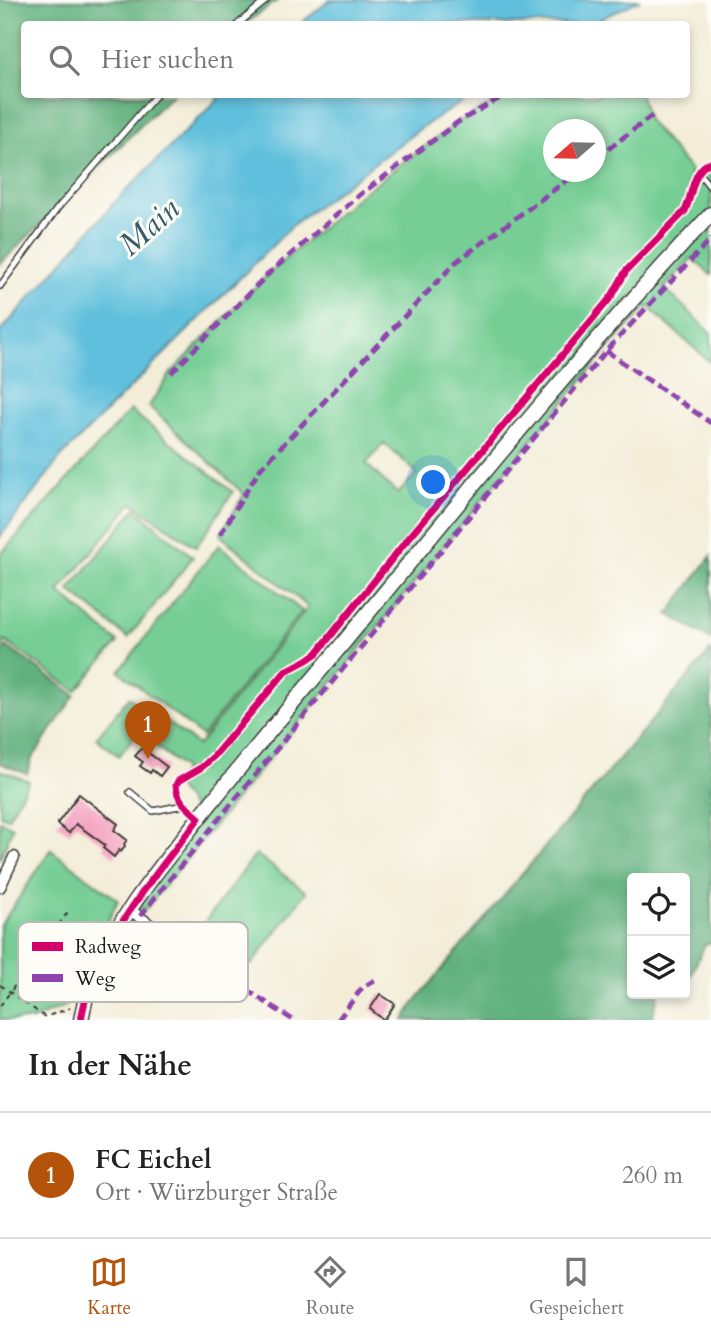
<!DOCTYPE html>
<html lang="de">
<meta charset="utf-8">
<style>
:root{--surface:#fff;--page:#f6f6f6;--text:#222;--muted:#767676;--line:#e0e0e0;--accent:#b45309}
body{margin:0;font-family:Cardo,serif;background:var(--page);color:var(--text)}
.controls{position:absolute;right:21px;bottom:21px;display:grid;overflow:hidden;border-radius:7px;box-shadow:0 4px 10px #0003}
.controls button{width:63px;height:63px;display:grid;place-items:center;padding:0;border:0;border-bottom:2px solid var(--line);background:var(--surface);color:var(--text);font:35px sans-serif}
.compass{position:absolute;left:543px;top:119px;width:63px;height:63px;border-radius:50%;background:var(--surface);box-shadow:0 4px 10px #0003;rotate:250deg}
.you{position:absolute;left:434px;top:483px;width:24px;height:24px;margin:-18px;border:5px solid #fff;border-radius:50%;background:#1a73e8;box-shadow:0 0 0 10px #1a73e833}
.badge{display:grid;place-items:center;width:46px;height:46px;border-radius:50%;background:var(--accent);color:#fff;font-size:23px;font-weight:700}
.pin{position:absolute;translate:-50% -58px;filter:drop-shadow(0 2px 4px #0008)}
.pin::after{content:'';position:absolute;top:37px;width:24px;height:21px;background:inherit;clip-path:polygon(0 0,100% 0,50% 100%)}
.list{margin:0;padding:0;list-style:none}
h2{display:flex;justify-content:space-between;align-items:center;height:91px;margin:0;padding:0 28px;font-size:30px}
h2 small{font-size:23px;font-weight:400;color:var(--muted)}
.list li{display:grid;grid-template-columns:46px 1fr auto;gap:21px;align-items:center;box-sizing:border-box;height:126px;padding:0 28px;border-top:2px solid var(--line)}
.list b{display:block;font-size:26px;white-space:nowrap}
.list p{margin:0;font-size:23px;white-space:nowrap;color:var(--muted)}
.list em{font-size:23px;font-style:normal;color:var(--muted)}
.icon{flex:none;width:38px;height:38px;fill:none;stroke:currentColor;stroke-width:2;stroke-linecap:round;stroke-linejoin:round}
.map{position:relative;flex:none;width:711px;height:1020px;overflow:hidden}
.search{position:absolute;background:var(--surface);box-shadow:0 4px 10px #0003;left:21px;right:21px;top:21px;height:77px;display:flex;align-items:center;gap:18px;box-sizing:border-box;padding:0 24px;border-radius:7px;color:var(--muted);font-size:26px}
.sheet{height:217px;background:var(--surface)}
nav{display:flex;justify-content:space-around;align-items:center;box-sizing:border-box;height:98px;border-top:2px solid var(--line);background:var(--surface);font-size:19px;color:var(--muted)}
nav a{display:grid;justify-items:center;gap:4px}
nav .on{color:var(--accent)}
.map>svg:first-child{display:block}
.green{fill:#76ce94;stroke:#497558;stroke-width:2;fill-rule:evenodd}
.forest{fill:#60b17e;stroke:#3e664d;stroke-width:2}
.water{fill:#5ebfdc;stroke:#3d6e7c;stroke-width:2}
.building{fill:#f4a1c0}
.lines{fill:none;stroke-linecap:round;stroke-linejoin:round}
.lane-casing{stroke:#3c3b38;stroke-width:8}
.street-casing{stroke:#3c3b38;stroke-width:13}
.secondary-casing{stroke:#3c3b38;stroke-width:17}
.path{stroke:#3c3b38;stroke-width:2;stroke-dasharray:5 5;stroke-linecap:butt}
.lane{stroke:#fff;stroke-width:5}
.street{stroke:#fff;stroke-width:10}
.secondary{stroke:#fff;stroke-width:14}
.quiet{stroke:#8e44ad;stroke-width:5;stroke-dasharray:10 5;stroke-linecap:butt}
.cycleway-casing{stroke:#fdfcf7;stroke-width:11}
.cycleway{stroke:#d6006c;stroke-width:7}
.labels{text-anchor:middle;dominant-baseline:central;stroke-width:6;stroke-linejoin:round;paint-order:stroke}
.water-label{font-size:32px;font-style:italic;fill:#365d69;stroke:#fdfcf7}
.key{fill:#fdfcf7;stroke:#bab9b5;stroke-width:2}
.key-label{font-size:19px;fill:#1c1c1c}
</style>
<div class="map">
<svg width="711" height="1020" viewBox="0 0 711 1020">
<rect width="100%" height="100%" fill="#fdfcf7"/>
<filter id="ink" filterUnits="userSpaceOnUse"><feTurbulence type="fractalNoise" baseFrequency=".0143" numOctaves="2"/><feDisplacementMap in="SourceGraphic" scale="14" xChannelSelector="R" yChannelSelector="G"/><feConvolveMatrix kernelMatrix="1 2 1 2 8 2 1 2 1" color-interpolation-filters="sRGB"/></filter>
<filter id="wash" filterUnits="userSpaceOnUse"><feTurbulence type="fractalNoise" baseFrequency=".00686" numOctaves="4" result="noise"/><feDisplacementMap in="SourceGraphic" scale="28" xChannelSelector="R" yChannelSelector="G"/><feGaussianBlur stdDeviation="1.57" result="paint"/><feColorMatrix in="noise" values="0 0 0 0 0 0 0 0 0 0 0 0 0 0 0 0 0 1.4 0 .05"/><feComposite in="paint" operator="in"/></filter>
<g filter="url(#wash)">
<rect width="100%" height="100%" fill="#f3edd8"/>
<path class="green" d="M507 95H641L648 120 691 171 686 208 703 169 711 162V275L692 258 664 288 711 333V363L647 306 606 351 481 501 140 916 130 910 199 818 176 785 184 769 149 740 164 720 198 745 308 607 220 535 244 494 149 406 171 373 268 274 361 194 458 122ZM554 130H596V172H554ZM384 443 417 473 398 494 366 464Z
M130 410 233 492 196 547 132 503 59 592 118 642 76 691 5 641 0 651V555Z
M135 509 193 557 128 638 69 590Z
M219 545 302 611 202 736 119 671Z
M129 697 151 715 119 756 96 738Z
M0 770 29 781 8 818 0 815Z
M0 821 13 827 0 859Z
M51 850 118 900 68 1005 32 1020H0V926Z
M256 854 306 892 251 965 201 927Z"/>
<path class="forest" d="M0 0H278L245 24H24V94L172 95 0 264Z
M711 556V640L668 614Z
M6 646 75 695 32 759 27 774 0 763V658Z
M711 650V944H705L685 989V878H632V994H658L652 1020H404L416 1000Z"/>
<path class="water" d="M330 0H640L590 24H300Z
M223 94 473 95 421 128 294 224 61 457 0 537V332L117 200Z"/>
<g id="blocks">
<path class="building" d="M142 748 167 767 160 776 152 770 150 773 140 766 143 762 135 756Z
M79 794 118 824 114 830 127 840 124 844 125 846 121 852 119 850 114 857 103 848 105 845 76 824 69 833 57 824Z
M380 994 395 1004 384 1020 370 1009Z"/>
</g>
</g>
<g filter="url(#ink)">
<use href="#blocks" fill-opacity="0" stroke="#3c3b38" stroke-width="2"/>
<g class="lines">
<defs>
<path id="lane" d="M238 24 267 0
M698 172 711 188
M0 286 57 209 157 94
M130 792 153 811 184 805
M198 817C186 807 177 800 176 785 185 774 202 766 214 756L286 671"/>
<path id="street" d="M0 887 14 857
M130 910 171 940"/>
<path id="secondary" d="M81 1020C84 1005 87 988 94 974 121 911 168 858 210 804 251 753 293 703 335 653 458 504 579 354 711 214"/>
</defs>
<use href="#lane" class="lane-casing"/>
<use href="#street" class="street-casing"/>
<use href="#secondary" class="secondary-casing"/>
<path class="path" d="M0 985 45 1017 70 1008
M0 1006 68 912"/>
<use href="#lane" class="lane"/>
<use href="#street" class="street"/>
<use href="#secondary" class="secondary"/>
<path class="quiet" d="M596 158 656 113
M606 351 711 423
M171 373 268 274 361 194 458 122 507 94
M220 535 250 485 261 468 456 262 578 172
M140 916 218 820 606 351 711 239
M171 940 293 1020
M338 1020 362 988 376 979"/>
<defs>
<path id="cycleway" d="M81 1020C84 1005 87 988 94 974 120 916 161 868 199 818 188 808 177 801 176 785L178 781 202 767 214 756 286 671 307 660 317 653 403 545 612 296 626 271 685 211C693 194 692 169 711 162"/>
</defs>
<use href="#cycleway" class="cycleway-casing"/>
<use href="#cycleway" class="cycleway"/>
</g>
</g>
<g class="labels">
<g class="water-label">
<text transform="translate(149 227) rotate(-42)">Main</text>
</g>
</g>
<rect x="18" y="922" width="230" height="80" rx="10" class="key"/>
<rect x="32" y="942" width="31" height="9" fill="#d6006c"/>
<rect x="32" y="974" width="31" height="8" fill="#8e44ad"/>
<g class="key-label">
<text x="75" y="953">Radweg</text>
<text x="75" y="985">Weg</text>
</g>
</svg>
<div class="controls">
<button><svg class="icon" aria-label="locate" viewBox="0 0 24 24"><circle cx="12" cy="12" r="6"/><path d="M12 2v4M12 18v4M2 12h4M18 12h4"/></svg></button>
<button><svg class="icon" aria-label="layers" viewBox="0 0 24 24"><path d="M12 4l9 5-9 5-9-5zM3 14l9 5 9-5"/></svg></button>
</div>
<svg class="compass" viewBox="-18 -18 36 36"><path d="M0-13l5 13h-10z" fill="#e53935"/><path d="M0 13l5-13h-10z" fill="#767676"/></svg>
<div class="you"></div>
<div class="pin badge" style="left:148px;top:759px">1</div>
<div class="search"><svg class="icon" aria-label="search" viewBox="0 0 24 24"><circle cx="10" cy="10" r="6"/><path d="M15 15l6 6"/></svg>Hier suchen</div>
</div>
<section class="sheet">
<h2>In der Nähe<small></small></h2>
<ul class="list">
<li><span class="badge">1</span><div><b>FC Eichel</b><p>Ort · Würzburger Straße</p></div><em>260 m</em></li>
</ul>
</section>
<nav>
<a class="on"><svg class="icon" aria-label="map" viewBox="0 0 24 24"><path d="M3 6l6-2 6 2 6-2v14l-6 2-6-2-6 2zM9 4v14M15 6v14"/></svg>Karte</a>
<a><svg class="icon" aria-label="directions" viewBox="0 0 24 24"><path d="M12 3l9 9-9 9-9-9zM9 14v-3h6M13 9l2 2-2 2"/></svg>Route</a>
<a><svg class="icon" aria-label="saved" viewBox="0 0 24 24"><path d="M7 4h10v16l-5-4-5 4z"/></svg>Gespeichert</a>
</nav>
